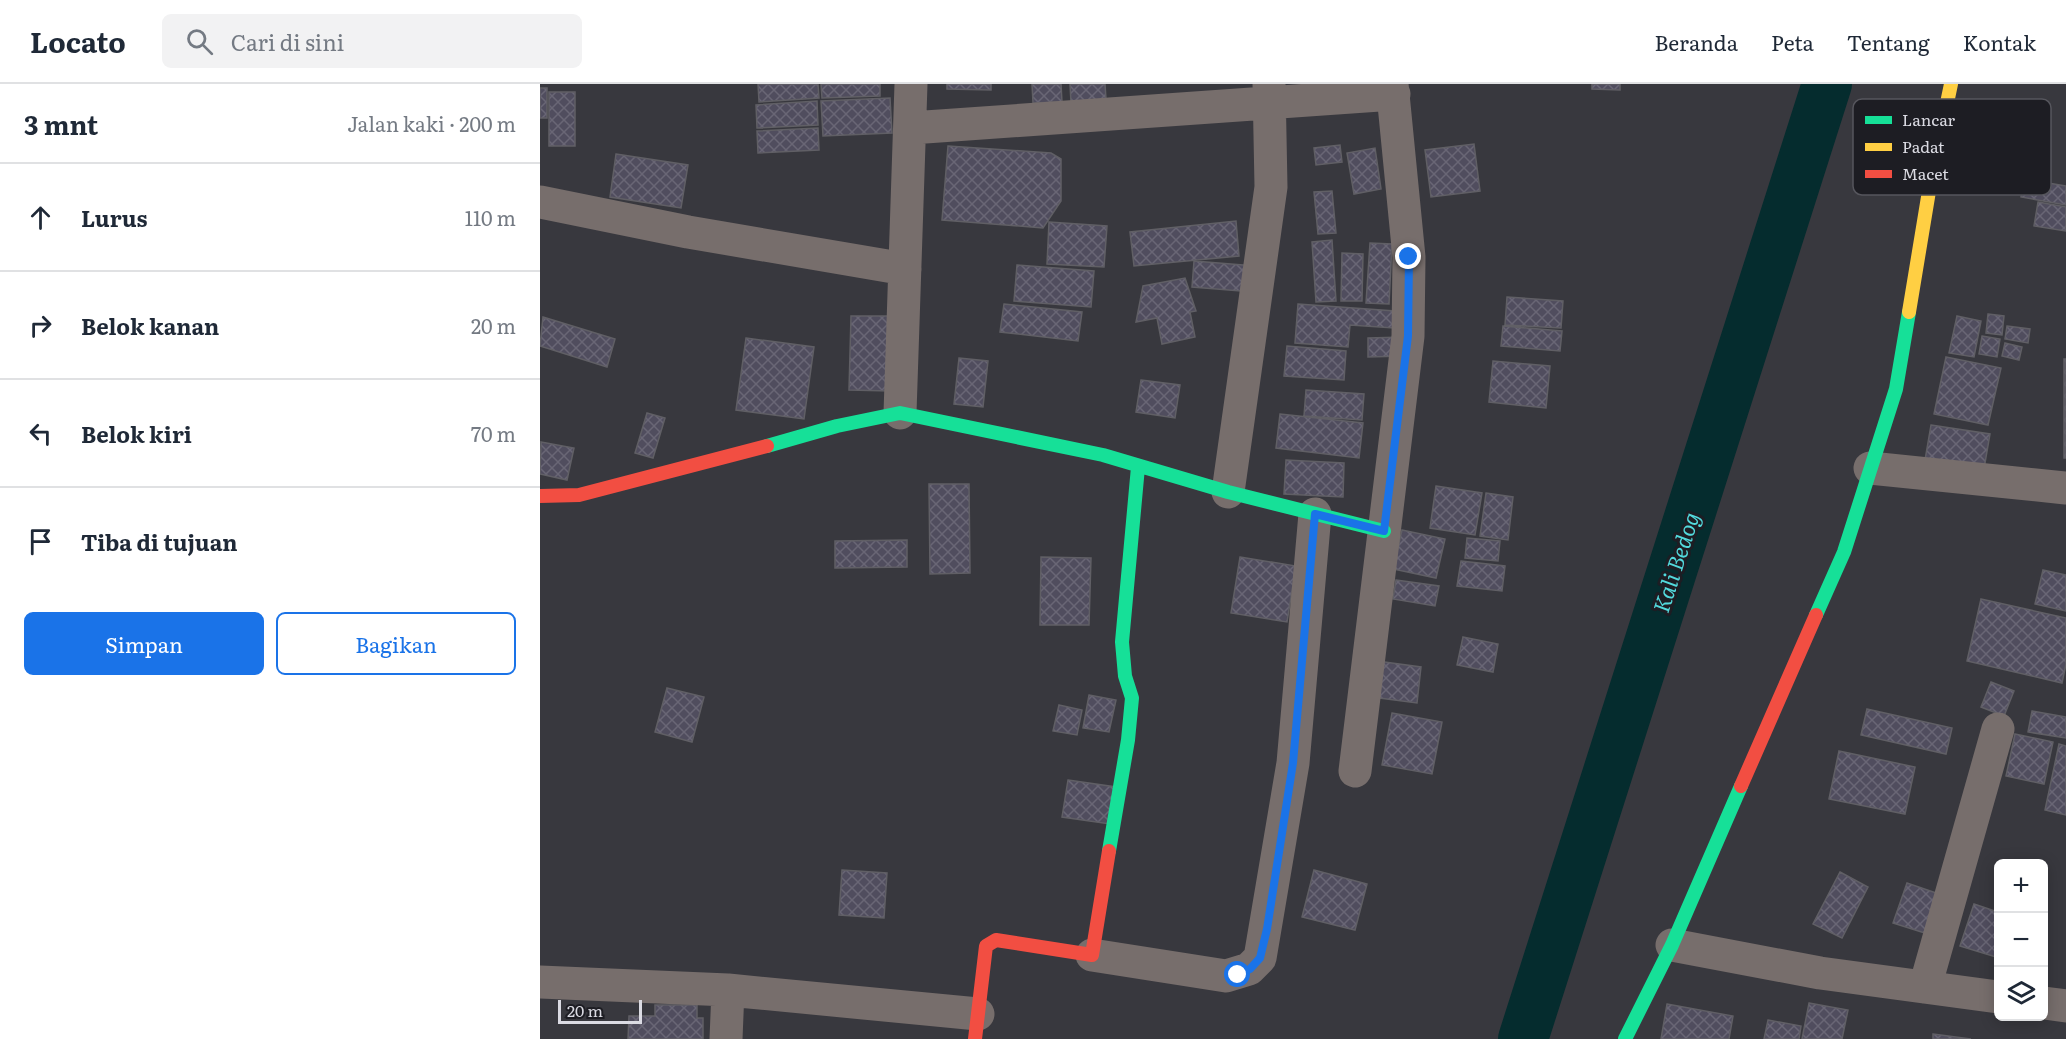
<!DOCTYPE html>
<html lang="id">
<meta charset="utf-8">
<style>
:root{--surface:#fff;--page:#f2f2f3;--text:#1f2937;--muted:#747a83;--line:#e0e1e3;--accent:#1a73e8}
body{margin:0;font-family:Literata,serif;background:var(--page);color:var(--text)}
.controls{position:absolute;right:18px;bottom:18px;display:grid;overflow:hidden;border-radius:9px;box-shadow:0 3px 15px #0003}
.controls button{width:54px;height:54px;display:grid;place-items:center;padding:0;border:0;border-bottom:2px solid var(--line);background:var(--surface);color:var(--text);font:30px sans-serif}
.scale{position:absolute;left:18px;bottom:15px;width:84px;box-sizing:border-box;padding-left:6px;border:3px solid #dbdbe3;border-top:0;font-size:16px;line-height:21px;white-space:nowrap;color:#dbdbe3;-webkit-text-stroke:4px #1d1d23;paint-order:stroke}
.stop{position:absolute;width:18px;height:18px;margin:-14px;border:4px solid #1a73e8;border-radius:50%;background:#fff}
.stop.end{background:#1a73e8;border-color:#fff;box-shadow:0 2px 6px #0008}
.list{margin:0;padding:0;list-style:none}
h2{display:flex;justify-content:space-between;align-items:center;height:78px;margin:0;padding:0 24px;font-size:26px}
h2 small{font-size:20px;font-weight:400;color:var(--muted)}
.list li{display:grid;grid-template-columns:39px 1fr auto;gap:18px;align-items:center;box-sizing:border-box;height:108px;padding:0 24px;border-top:2px solid var(--line)}
.list b{display:block;font-size:22px;white-space:nowrap}
.list em{font-size:20px;font-style:normal;color:var(--muted)}
.actions{display:flex;gap:12px;padding:18px 24px}
.actions a{flex:1;padding:14px 0;border:2px solid var(--accent);border-radius:9px;text-align:center;font-size:21px;color:var(--accent)}
.actions .main{background:var(--accent);color:#fff}
.icon{flex:none;width:33px;height:33px;fill:none;stroke:currentColor;stroke-width:2;stroke-linecap:round;stroke-linejoin:round}
.map{position:relative;flex:none;width:1526px;height:955px;overflow:hidden}
header{display:flex;align-items:center;gap:36px;box-sizing:border-box;height:84px;padding:0 30px;background:var(--surface);border-bottom:2px solid var(--line)}
header strong{font-size:28px}
nav{display:flex;gap:33px;margin-inline-start:auto;font-size:21px}
.search{width:420px;height:54px;background:var(--page);display:flex;align-items:center;gap:15px;box-sizing:border-box;padding:0 21px;border-radius:9px;color:var(--muted);font-size:22px}
main{display:flex}
aside{flex:1;background:var(--surface)}
.map>svg:first-child{display:block}
.lines{fill:none;stroke-linecap:round;stroke-linejoin:round}
.river{stroke:#052c2e;stroke-width:50}
.building{fill:url(#building-cross-hatch);stroke:#605f65;stroke-width:1.5}
.street{stroke:#776e6c;stroke-width:33}
.fast{stroke:#16e098;stroke-width:14}
.slow{stroke:#ffcf43;stroke-width:14}
.jam{stroke:#f24e42;stroke-width:14}
.route{stroke:#1a73e8;stroke-width:8}
.labels{text-anchor:middle;dominant-baseline:central;stroke-width:6;stroke-linejoin:round;paint-order:stroke}
.water-label{font-size:22px;font-style:italic;fill:#52d9dc;stroke:#1d1d23}
.key{fill:#1d1d23;stroke:#56565d;stroke-width:1.5}
.key-label{font-size:16px;fill:#dbdbe3}
</style>
<header>
<strong>Locato</strong>
<div class="search"><svg class="icon" aria-label="search" viewBox="0 0 24 24"><circle cx="10" cy="10" r="6"/><path d="M15 15l6 6"/></svg>Cari di sini</div>
<nav><a>Beranda</a><a>Peta</a><a>Tentang</a><a>Kontak</a></nav>
</header>
<main>
<aside>
<h2>3 mnt<small>Jalan kaki · 200 m</small></h2>
<ul class="list">
<li><svg class="icon" aria-label="ahead" viewBox="0 0 24 24"><path d="M12 20V5M6 11l6-6 6 6"/></svg><div><b>Lurus</b></div><em>110 m</em></li>
<li><svg class="icon" aria-label="right" viewBox="0 0 24 24"><path d="M7 20v-9h11M14 6l5 5-5 5"/></svg><div><b>Belok kanan</b></div><em>20 m</em></li>
<li><svg class="icon" aria-label="left" viewBox="0 0 24 24"><path d="M17 20v-9H6M10 6l-5 5 5 5"/></svg><div><b>Belok kiri</b></div><em>70 m</em></li>
<li><svg class="icon" aria-label="arrive" viewBox="0 0 24 24"><path d="M6 21V4h12l-3 4 3 4H6"/></svg><div><b>Tiba di tujuan</b></div></li>
</ul>
<div class="actions"><a class="main">Simpan</a><a>Bagikan</a></div>
</aside>
<div class="map">
<svg width="1526" height="955" viewBox="0 0 1526 955">
<defs>
<pattern id="building-cross-hatch" width="8" height="8" patternUnits="userSpaceOnUse" patternTransform="scale(1.5)"><rect width="8" height="8" fill="#504d5e"/><path d="M0 0l8 8M0 8l8-8" fill="none" stroke="#696675"/></pattern>
</defs>
<rect width="100%" height="100%" fill="#38383e"/>
<g class="lines">
<path class="river" d="M983 955 1287 0"/>
</g>
<path class="building" d="M218 0H278L279 14 219 18Z
M281 0H340V12L282 14Z
M407 0H451V6L407 5Z
M492 0H521L522 18 493 19Z
M530 0H565L566 15 531 19Z
M1052 0H1080V6L1052 5Z
M0 4H7V34H0Z
M9 8H35V62H9Z
M350 14 352 49 283 52 281 17Z
M277 17 278 41 217 44 216 21Z
M278 44 279 66 218 69 217 47Z
M934 60 940 107 891 113 885 66Z
M800 61 802 78 776 81 774 64Z
M408 62 511 69 521 75V117L503 144 402 136Z
M835 64 841 105 814 110 807 69Z
M76 70 148 81 141 124 70 113Z
M1484 95 1526 102V121L1481 113Z
M792 107 796 149 778 150 774 108Z
M1498 118 1526 123V147L1494 142Z
M696 137 699 172 594 182 590 148Z
M509 138 567 142 564 183 507 180Z
M792 156 796 217 776 218 772 158Z
M830 159 852 160 849 220 826 219Z
M802 169 823 170 822 217H801Z
M654 177 715 182 713 208 652 203Z
M477 181 554 187 551 223 474 217Z
M645 194 656 227 650 228 655 253 622 260 617 234 596 238 603 202Z
M967 213 1023 217 1021 244 965 241Z
M464 220 542 228 538 257 460 248Z
M758 220 855 227 854 244 810 241 808 263 755 259Z
M1448 230 1464 232 1462 251 1446 249Z
M311 232H351L350 307 309 306Z
M1417 232 1441 237 1434 273 1409 269Z
M3 233 75 255 67 283 0 262Z
M963 242 1022 247 1020 267 961 262Z
M1467 242 1490 245 1488 259 1465 255Z
M1442 252 1460 255 1457 273 1439 270Z
M864 253V272L828 273V254Z
M206 254 274 263 264 335 196 326Z
M1465 259 1482 263 1479 276 1462 272Z
M747 262 806 267 804 296 744 292Z
M1406 273 1461 284 1448 341 1394 330Z
M419 274 448 277 443 323 414 320Z
M1524 275H1526V374H1524Z
M953 277 1010 282 1006 324 949 318Z
M601 296 640 301 635 334 596 328Z
M766 306 824 310 822 336 764 332Z
M107 329 125 334 113 374 95 369Z
M740 330 823 339 819 374 736 364Z
M1391 341 1450 350 1444 385 1385 376Z
M1 358 34 364 27 396 0 390Z
M746 376 804 379 803 413 744 410Z
M389 400H429L430 489 390 490Z
M896 402 942 409 935 451 890 444Z
M946 409 973 413 968 456 940 452Z
M862 446 905 455 896 494 853 485Z
M927 454 960 457 958 477 925 474Z
M367 456V483L295 484V457Z
M501 473 551 474 549 541H500Z
M700 473 756 482 747 538 691 529Z
M921 477 965 482 962 507 917 502Z
M1503 486 1526 491V527L1495 520Z
M856 496 899 502 895 522 853 515Z
M1441 515 1526 534V580L1522 599 1427 577Z
M923 553 958 560 953 588 917 581Z
M837 577 881 583 877 619 832 613Z
M1451 598 1474 607 1464 632 1441 623Z
M127 604 164 613 152 658 115 648Z
M549 611 576 616 569 648 543 644Z
M519 621 542 626 537 651 513 647Z
M1327 625 1412 644 1406 670 1321 651Z
M1492 627 1526 633V654L1488 648Z
M852 629 902 638 892 690 842 681Z
M1475 650 1513 658 1504 700 1466 692Z
M1519 660 1526 662V731L1505 726Z
M1299 667 1375 683 1365 730 1289 715Z
M528 696 576 703 570 740 522 733Z
M302 786 347 789 344 834 299 831Z
M774 786 827 800 815 846 762 833Z
M1300 788 1328 803 1302 854 1273 840Z
M1367 799 1402 811 1388 850 1353 839Z
M1434 820 1458 828 1456 873 1420 862Z
M1269 919 1308 926 1302 955H1262Z
M1127 920 1193 932 1189 955H1121Z
M115 921H157V934H163V955H88L89 932H115Z
M1228 936 1261 942 1259 955H1224Z
M1393 950 1431 955H1393Z"/>
<g class="lines">
<path class="street" d="M371 44 854 10
M0 118 148 148 365 185
M360 329 371 0
M1330 384 1526 404
M688 408 731 103 729 0
M815 687 868 252 869 173 852 0
M1132 861 1280 889 1458 913
M552 871 686 892 709 885 720 874 753 679 775 430
M0 898 188 906 438 930
M1385 903 1458 645
M1504 919 1526 922
M186 955 188 906"/>
<path class="fast" d="M227 362 297 342 360 329 563 371 688 408 844 447
M1276 531 1304 468 1356 305 1369 228
M569 767 588 656 592 614 585 592 582 558 598 383
M1085 955 1132 861 1201 702"/>
<path class="slow" d="M1369 228 1391 95 1411 0"/>
<path class="jam" d="M0 412 39 411 227 362
M1201 702 1276 531
M435 955 446 862 456 856 552 871 569 767"/>
</g>
<g class="lines">
<path class="route" d="M698 891 710 885 720 874 727 845 753 679 775 430 844 447 868 252 869 173"/>
</g>
<g class="labels">
<g class="water-label">
<text transform="translate(1135 478) rotate(-72)">Kali Bedog</text>
</g>
</g>
<rect x="1313" y="15" width="198" height="96" rx="9" class="key"/>
<rect x="1325" y="32" width="27" height="8" fill="#16e098"/>
<rect x="1325" y="59" width="27" height="8" fill="#ffcf43"/>
<rect x="1325" y="86" width="27" height="8" fill="#f24e42"/>
<g class="key-label">
<text x="1362" y="42">Lancar</text>
<text x="1362" y="69">Padat</text>
<text x="1362" y="96">Macet</text>
</g>
</svg>
<div class="controls">
<button>+</button>
<button>−</button>
<button><svg class="icon" aria-label="layers" viewBox="0 0 24 24"><path d="M12 4l9 5-9 5-9-5zM3 14l9 5 9-5"/></svg></button>
</div>
<div class="scale">20 m</div>
<div class="stop" style="left:698px;top:891px"></div>
<div class="stop end" style="left:869px;top:173px"></div>
</div>
</main>
